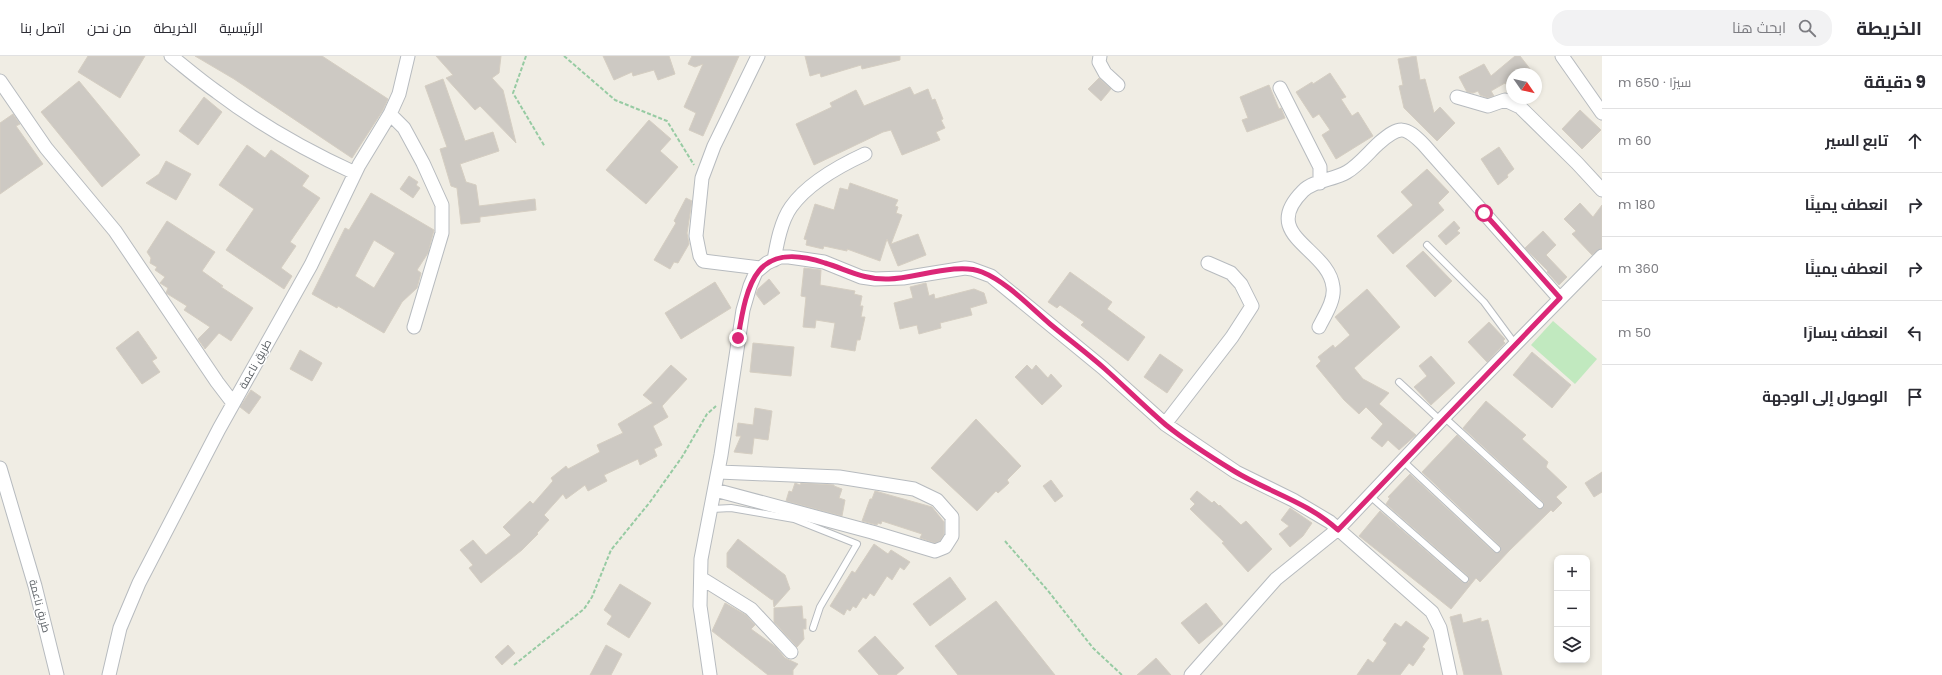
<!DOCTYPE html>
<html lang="ar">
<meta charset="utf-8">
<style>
:root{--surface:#fff;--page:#f2f2f3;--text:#2b2b33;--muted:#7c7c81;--line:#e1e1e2}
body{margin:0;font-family:Poppins,Cairo,sans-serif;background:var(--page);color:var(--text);direction:rtl}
.controls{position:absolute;right:12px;bottom:12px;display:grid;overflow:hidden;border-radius:8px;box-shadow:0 2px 6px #0003}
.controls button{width:36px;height:36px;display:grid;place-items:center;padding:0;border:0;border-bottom:1px solid var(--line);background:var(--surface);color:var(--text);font:20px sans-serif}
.compass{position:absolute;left:1506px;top:12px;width:36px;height:36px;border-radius:50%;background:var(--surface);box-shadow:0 2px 6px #0003;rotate:124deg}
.stop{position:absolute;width:12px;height:12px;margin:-9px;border:3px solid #db2777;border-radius:50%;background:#fff}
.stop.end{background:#db2777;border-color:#fff;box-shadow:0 1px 4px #0008}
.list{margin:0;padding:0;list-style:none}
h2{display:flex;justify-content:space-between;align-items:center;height:52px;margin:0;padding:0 16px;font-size:17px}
h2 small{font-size:13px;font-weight:400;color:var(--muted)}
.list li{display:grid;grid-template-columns:26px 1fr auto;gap:12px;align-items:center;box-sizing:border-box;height:64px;padding:0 16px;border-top:1px solid var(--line)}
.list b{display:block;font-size:15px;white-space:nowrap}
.list em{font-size:13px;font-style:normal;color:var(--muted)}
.icon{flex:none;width:22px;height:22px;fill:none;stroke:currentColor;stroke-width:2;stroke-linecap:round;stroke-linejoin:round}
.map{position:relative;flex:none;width:1602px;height:619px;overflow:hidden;direction:ltr}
header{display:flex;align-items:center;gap:24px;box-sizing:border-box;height:56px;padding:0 20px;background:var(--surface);border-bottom:1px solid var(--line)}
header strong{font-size:19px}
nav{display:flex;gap:22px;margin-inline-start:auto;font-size:14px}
.search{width:280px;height:36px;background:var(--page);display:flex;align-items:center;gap:10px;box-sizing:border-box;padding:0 14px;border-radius:16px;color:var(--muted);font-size:15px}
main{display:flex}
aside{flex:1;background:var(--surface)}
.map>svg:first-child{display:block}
.green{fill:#c1e9bf}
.building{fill:#cdc9c3;stroke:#d5cec2;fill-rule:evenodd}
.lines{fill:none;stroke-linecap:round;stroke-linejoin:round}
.service-casing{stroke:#b7bbbf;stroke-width:8}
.minor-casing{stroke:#b7bbbf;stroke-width:15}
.path{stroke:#97cba3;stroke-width:2;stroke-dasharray:4 2;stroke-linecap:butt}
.service{stroke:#fff;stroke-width:6}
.minor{stroke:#fff;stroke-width:13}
.route{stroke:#db2777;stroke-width:5}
.labels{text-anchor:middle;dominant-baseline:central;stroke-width:3;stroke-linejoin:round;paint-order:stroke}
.street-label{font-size:11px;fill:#5c6166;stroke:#fff}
</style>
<header>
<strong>الخريطة</strong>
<div class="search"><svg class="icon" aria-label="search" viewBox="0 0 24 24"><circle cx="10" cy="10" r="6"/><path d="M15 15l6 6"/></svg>ابحث هنا</div>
<nav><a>الرئيسية</a><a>الخريطة</a><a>من نحن</a><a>اتصل بنا</a></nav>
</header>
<main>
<aside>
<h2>9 دقيقة<small>سيرًا · 650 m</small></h2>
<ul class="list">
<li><svg class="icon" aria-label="ahead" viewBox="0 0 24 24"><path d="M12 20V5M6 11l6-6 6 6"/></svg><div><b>تابع السير</b></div><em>60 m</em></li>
<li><svg class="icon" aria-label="right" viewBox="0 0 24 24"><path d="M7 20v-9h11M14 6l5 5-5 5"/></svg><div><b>انعطف يمينًا</b></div><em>180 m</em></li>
<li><svg class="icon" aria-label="right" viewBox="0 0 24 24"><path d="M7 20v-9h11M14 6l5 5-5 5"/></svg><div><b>انعطف يمينًا</b></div><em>360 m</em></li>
<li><svg class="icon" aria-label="left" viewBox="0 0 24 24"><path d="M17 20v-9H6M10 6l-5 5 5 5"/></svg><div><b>انعطف يسارًا</b></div><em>50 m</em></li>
<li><svg class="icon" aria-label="arrive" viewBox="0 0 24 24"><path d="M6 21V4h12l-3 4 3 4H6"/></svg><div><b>الوصول إلى الوجهة</b></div></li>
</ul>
</aside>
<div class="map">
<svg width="1602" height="619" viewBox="0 0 1602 619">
<rect width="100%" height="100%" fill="#f0ede4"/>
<path class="green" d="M1553 265 1597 303 1575 328 1531 289Z"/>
<path class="building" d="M88 0H145L120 42 78 16Z
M195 0H322L388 43 383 54 352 102 234 23Z
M436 0H501L499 17 492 22 503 34 516 87 480 50 475 54 446 22 453 19Z
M603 0H669L675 18 658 24 654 14 633 20 632 16 614 24Z
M692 0H739L703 80 689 74 696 57 684 51 703 8 695 11 688 8Z
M805 0H900V4L862 13 861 9 821 21 820 17 810 20Z
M1416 0 1420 24 1425 23 1434 57 1440 51 1455 67 1437 85 1404 52 1399 30 1403 29 1398 3Z
M1515 0H1520L1534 18H1512V35L1505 27 1491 35 1494 40 1488 42 1480 39 1478 35 1473 37 1467 36 1459 21 1484 8 1491 20Z
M1330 17 1346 41 1341 43 1352 60 1358 56 1373 80 1336 103 1322 79 1330 74 1319 58 1313 62 1296 36 1312 26 1313 28Z
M1099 22 1111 33 1101 45 1088 33Z
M443 23 465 85 493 76 499 95 460 108 466 126 476 129 479 150 535 143 536 154 480 161V166L461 168 457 132 451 130 440 93 447 91 425 30Z
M79 25 140 99 102 131 41 56Z
M1269 29 1279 53 1281 52 1285 62 1247 76 1242 64 1248 62 1240 41Z
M910 31 914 39 928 33 932 44 935 43 943 63 941 64 945 72 936 76 940 84 902 99 891 74 883 76 814 109 796 68 832 51 830 47 856 34 864 50Z
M204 41 222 56 198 89 179 75Z
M1580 54 1601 74 1582 93 1562 73Z
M13 58 20 68 16 70 43 108 0 138V67Z
M649 64 671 83 660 95 678 111 646 148 606 114Z
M247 89 265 102 271 94 309 120 302 130 320 142 290 186 296 190 281 212 292 220 284 233 226 194 254 153 219 129Z
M1499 91 1514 113 1507 119 1508 121 1498 129 1481 103Z
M166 105 191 118 176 144 146 127 159 118Z
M1427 113 1449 136 1438 147 1444 154 1393 198 1377 180 1413 149 1401 136Z
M409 120 418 126 416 129 420 132 413 142 400 133Z
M850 127 898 144 895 150 898 151 896 157 902 159 891 188 918 178 926 199 898 210 887 183 880 205 847 193V195L824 190 823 193 806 189 807 184 804 183 815 148 834 154 840 132 848 134Z
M371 137 434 174 428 197 417 214 421 217 417 232 402 246 384 277 338 250 337 252 312 238 345 172 349 174ZM374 184 395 197 374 232 355 220Z
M686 142 692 145 687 177 689 188 678 207 674 206 670 213 654 204 676 167 674 165Z
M1580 147 1593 161 1602 149V192L1592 199 1572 178 1576 175 1564 163Z
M167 165 215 196 202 215 223 230 221 231 253 252 231 285 219 277 205 293 198 283 210 271 184 254 187 250 166 237 168 232 160 227 165 221 155 214 157 211 150 207 151 202 147 196Z
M1454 165 1460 172 1457 175 1460 177 1446 189 1438 180Z
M1543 175 1556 189 1546 199 1567 221 1559 229 1547 216 1548 215 1525 192Z
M1423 195 1452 225 1435 241 1406 210Z
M804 212 821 214 820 229 855 235 854 238 862 240 860 250H863L861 261H865L860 284H857L855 295 831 291 835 267 816 264 815 272 803 271 806 241 801 240Z
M1070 216 1112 246 1107 253 1145 281 1128 305 1081 269 1084 266 1060 249 1057 252 1048 246Z
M769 223 780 237 764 249 756 238 758 233Z
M715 226 731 252 681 283 665 257Z
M926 227 929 240 934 238 935 243 974 233 984 237 987 247 970 252 972 259 940 267 941 272 919 278 917 269 900 273 894 247 913 242 910 231Z
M1367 233 1400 271 1354 312 1363 323 1389 337 1379 348 1416 379 1399 394 1388 384 1382 391 1371 382 1383 368 1366 351 1359 358 1344 344 1316 310 1321 305 1318 301 1333 289 1335 292 1350 279 1335 261Z
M1489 266 1505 283 1503 285 1505 287 1487 306 1468 286Z
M138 275 157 302 152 305 160 316 142 328 116 292Z
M753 287 794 291 791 320 750 316Z
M300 294 322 307 312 325 290 313Z
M1532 296 1571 329 1552 352 1513 319Z
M1160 298 1183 314 1167 337 1144 321Z
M1431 300 1455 327 1431 349 1414 331 1427 320 1419 310Z
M671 309 687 323 662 350 668 361 653 370 662 389 654 393 657 400 640 409 638 403 604 419 607 425 588 435 585 429 566 443 563 438 544 459 549 464 537 477 538 478 522 494 481 527 469 512 473 509 460 494 473 484 486 499 511 479 503 471 530 445 533 448 553 425 551 422 566 410 568 413 600 396 597 389 623 377 618 368 653 347 643 339Z
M1027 309 1032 314 1036 309 1048 322 1051 318 1062 330 1042 349 1015 321Z
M251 334 261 341 249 358 240 351Z
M1486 345 1526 379 1522 383 1548 406 1546 411 1567 431 1556 441 1562 447 1553 456 1551 454 1509 495 1480 526 1476 522 1451 553 1359 480 1380 455 1462 526 1466 527 1469 526 1468 520 1386 448 1390 442 1388 441 1410 418 1494 496H1500L1501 494 1500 490 1422 416 1457 379 1537 452H1543L1544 450 1543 446 1463 372Z
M755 352 772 355 768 384 754 382 752 398 734 396 741 380H736L738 367 753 369Z
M976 363 1021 410 1007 424 1009 427 998 437 996 435 977 455 931 412Z
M1602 416V436L1594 441 1585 427Z
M1051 424 1063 440 1055 446 1043 430Z
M795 427 800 429 801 427 834 429V430L842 433 839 442 845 444 842 460 786 445 789 435 792 436Z
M875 435 932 451 944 466V478L940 485 935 487 920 482 922 478 882 465 881 468 878 467 877 469 862 465 870 443H872Z
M1197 435 1212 447 1214 445 1219 450 1220 449 1241 469 1246 465 1272 493 1248 516 1222 487 1224 486 1190 453 1195 448 1190 443Z
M1290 452 1312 467 1303 480 1290 491 1279 478 1289 470 1281 464Z
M738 483 785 519 790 533 774 551 773 543 772 544 727 511V497Z
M874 488 888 498 891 494 910 506 904 514 900 511 892 524 887 520 874 540 870 537 866 543 863 541 856 552 853 550 850 555 847 553 844 559 830 550 852 515 855 517Z
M950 521 966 543 930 570 913 548Z
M620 528 651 547 629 582 607 568 612 560 604 554Z
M996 545 1055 619H958L935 590Z
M725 547 746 559 755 569 751 573 776 591 785 602 798 608 793 614V619H768L712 575Z
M1206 547 1223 568 1199 588 1181 567Z
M802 550 803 563H806V573H803L804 583 797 591 774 566V552Z
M1461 558 1463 567 1481 562V566L1488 564 1502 619H1464L1450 561Z
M1406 565 1429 582 1422 591 1425 593 1413 610 1409 607 1400 619H1357L1368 603 1373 607 1387 587 1383 584 1395 567 1401 571Z
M875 580 904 612 896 619H879L858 595Z
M508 589 515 597 502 609 495 601Z
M606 589 622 598 611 619H590Z
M1156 602 1171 619H1137Z"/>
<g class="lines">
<defs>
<path id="service" d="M1427 189 1484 246 1515 288
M1399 326 1441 365
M1444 361 1540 449
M1403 405 1497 493
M1370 440 1465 523
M712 453 731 452 794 463 857 488 820 551 813 572"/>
<path id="minor" d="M171 0C186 12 201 25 217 36 259 68 307 95 355 117
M758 0 714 90 702 122 696 180 700 200 703 205 760 212
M1100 0 1099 6 1105 17 1118 29
M1562 0 1602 57
M0 25 46 92 115 175 217 326 233 347
M1280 32 1320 111V127
M1457 41 1488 50 1505 44 1520 51 1577 107 1602 134
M390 58 404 72 423 107 442 149V177L414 271
M774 204C777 187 781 165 791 151 808 127 839 110 865 98
M1319 271C1325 259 1335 244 1333 231 1329 192 1258 180 1303 135 1314 124 1334 124 1347 116 1359 109 1369 96 1379 87 1400 69 1405 70 1424 89L1559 242
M1165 368 1232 281 1252 250 1241 228 1231 217 1208 207
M0 412 35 530 57 619
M715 434 872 476 935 495 945 491 952 480V461L937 444 914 433 839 421 719 416
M701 522 751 553 791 596
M109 619 120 572 139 527 219 373 311 209 359 109 390 58 399 38 408 0
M710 619 700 550 701 503 721 399 743 254 750 230 756 216 767 207 780 201H789L824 206 861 221 875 223 903 222 965 212 972 213 991 220 1103 312 1165 368 1236 416 1293 444 1330 466 1432 556 1440 572 1450 619
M1191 619 1276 523 1338 473 1444 361 1602 200"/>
</defs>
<use href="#service" class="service-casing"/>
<use href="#minor" class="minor-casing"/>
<path class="path" d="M526 0 513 37 545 91
M564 0 615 44 667 65 694 109
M1005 485 1049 536 1093 592 1122 619
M514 609 584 553 592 541 611 494 650 446 682 401 707 358 716 350"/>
<use href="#service" class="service"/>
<use href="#minor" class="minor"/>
</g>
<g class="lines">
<path class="route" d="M738 282C747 226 756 184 825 207 848 214 864 224 889 223 916 222 958 206 982 216 1007 226 1029 250 1050 268 1068 283 1087 297 1105 313 1125 331 1145 351 1166 369 1187 386 1211 401 1234 415 1268 436 1308 446 1338 474L1560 242 1484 157"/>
</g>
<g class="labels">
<g class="street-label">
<text transform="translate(255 308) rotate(-61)">طريق ناعمة</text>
<text transform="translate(40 550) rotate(75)">طريق ناعمة</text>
</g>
</g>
</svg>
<div class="controls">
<button>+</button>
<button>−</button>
<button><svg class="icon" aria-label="layers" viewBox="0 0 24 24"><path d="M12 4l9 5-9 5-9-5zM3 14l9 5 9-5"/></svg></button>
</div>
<svg class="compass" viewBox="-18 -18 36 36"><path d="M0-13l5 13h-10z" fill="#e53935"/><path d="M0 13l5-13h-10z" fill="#7c7c81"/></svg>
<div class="stop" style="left:1484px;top:157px"></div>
<div class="stop end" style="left:738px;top:282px"></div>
</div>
</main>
